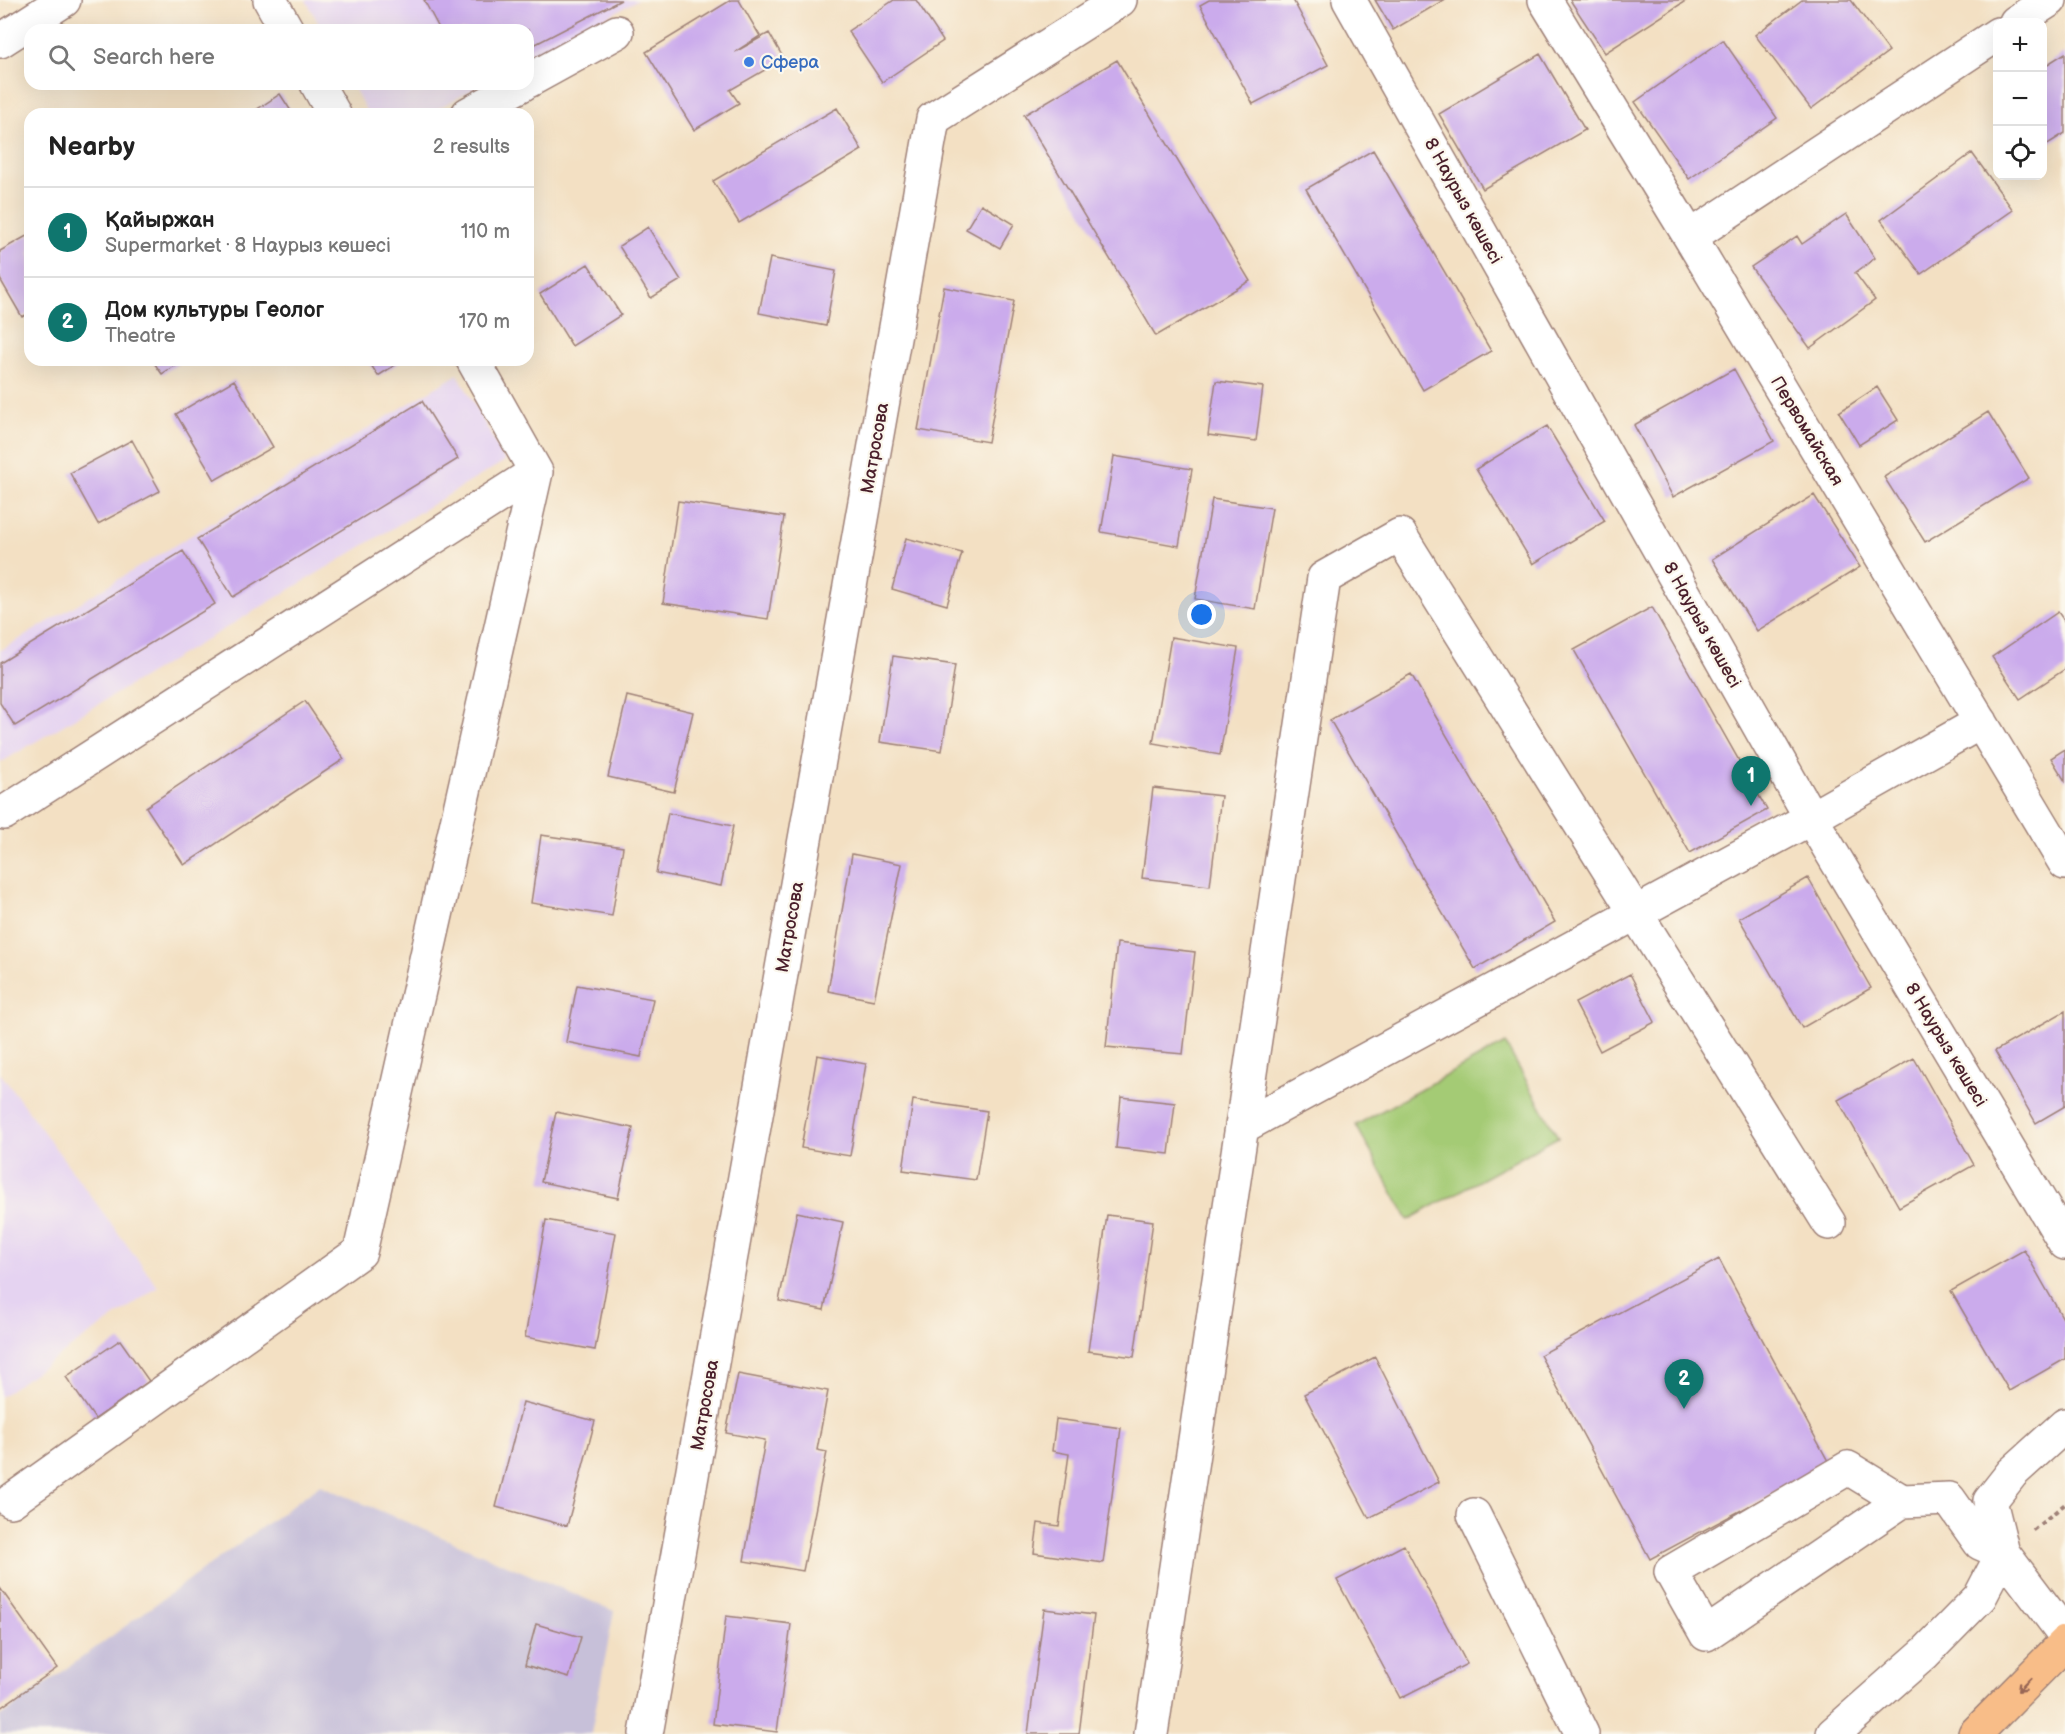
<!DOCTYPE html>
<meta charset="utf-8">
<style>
:root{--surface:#fff;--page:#f6f6f6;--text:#222;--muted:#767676;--line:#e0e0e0;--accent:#0f766e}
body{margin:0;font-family:"Balsamiq Sans",sans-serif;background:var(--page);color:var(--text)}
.controls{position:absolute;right:18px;top:18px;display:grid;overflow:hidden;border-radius:12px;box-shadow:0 6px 24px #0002}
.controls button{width:54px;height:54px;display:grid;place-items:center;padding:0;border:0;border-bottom:2px solid var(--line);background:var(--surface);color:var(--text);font:30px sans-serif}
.you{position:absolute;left:1202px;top:615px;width:21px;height:21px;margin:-15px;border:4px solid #fff;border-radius:50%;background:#1a73e8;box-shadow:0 0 0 9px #1a73e833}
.badge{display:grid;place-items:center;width:39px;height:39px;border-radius:50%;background:var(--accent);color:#fff;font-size:20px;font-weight:700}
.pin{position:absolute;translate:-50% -50px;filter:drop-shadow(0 2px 3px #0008)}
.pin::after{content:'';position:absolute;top:32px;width:21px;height:18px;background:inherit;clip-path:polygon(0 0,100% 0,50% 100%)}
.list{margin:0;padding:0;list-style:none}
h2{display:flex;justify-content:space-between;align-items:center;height:78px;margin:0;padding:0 24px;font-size:26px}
h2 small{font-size:20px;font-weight:400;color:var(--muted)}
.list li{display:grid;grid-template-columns:39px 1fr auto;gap:18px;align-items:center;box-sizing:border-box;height:90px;padding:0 24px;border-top:2px solid var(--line)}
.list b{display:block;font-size:22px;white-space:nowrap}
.list p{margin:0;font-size:20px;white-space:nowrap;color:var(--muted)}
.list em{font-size:20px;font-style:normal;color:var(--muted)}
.icon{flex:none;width:33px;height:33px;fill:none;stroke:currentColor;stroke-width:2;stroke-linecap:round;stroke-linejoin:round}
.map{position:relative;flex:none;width:2065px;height:1734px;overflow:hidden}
.search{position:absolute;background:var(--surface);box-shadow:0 6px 24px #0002;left:24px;top:24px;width:510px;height:66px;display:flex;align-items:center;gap:15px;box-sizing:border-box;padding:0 21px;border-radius:18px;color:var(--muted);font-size:22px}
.panel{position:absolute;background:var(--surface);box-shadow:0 6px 24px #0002;left:24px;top:108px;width:510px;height:258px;border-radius:18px}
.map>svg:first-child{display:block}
.built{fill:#e5d3f1}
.industrial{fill:#c7c0d9}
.pitch{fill:#a4cb75;stroke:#777550;stroke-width:1.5}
.building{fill:#cbabec}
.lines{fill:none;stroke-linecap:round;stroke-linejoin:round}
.minor-casing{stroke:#9e8077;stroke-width:36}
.major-casing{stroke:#9e8077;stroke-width:36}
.path{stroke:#9e8077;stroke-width:4;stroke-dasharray:4.5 4.5;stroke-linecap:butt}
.minor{stroke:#fff;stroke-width:33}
.major{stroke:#f8bd88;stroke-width:33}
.oneway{stroke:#986655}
.shop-dot{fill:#3f7fe0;stroke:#fbf7ec;stroke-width:2}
.labels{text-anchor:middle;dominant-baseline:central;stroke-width:4.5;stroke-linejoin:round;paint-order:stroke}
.shop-label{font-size:18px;fill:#366cbe;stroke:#fbf7ec;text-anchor:start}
.street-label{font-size:18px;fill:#4a1f2b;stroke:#fbf7ec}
</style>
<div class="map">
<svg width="2065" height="1734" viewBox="0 0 2065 1734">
<rect width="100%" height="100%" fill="#fbf7ec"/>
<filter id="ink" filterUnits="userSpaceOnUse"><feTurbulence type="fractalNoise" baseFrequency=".0167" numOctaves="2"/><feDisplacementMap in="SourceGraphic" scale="12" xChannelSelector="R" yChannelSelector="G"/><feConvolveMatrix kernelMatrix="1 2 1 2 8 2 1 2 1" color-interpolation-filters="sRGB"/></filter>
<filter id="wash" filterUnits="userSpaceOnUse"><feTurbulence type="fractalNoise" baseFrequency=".008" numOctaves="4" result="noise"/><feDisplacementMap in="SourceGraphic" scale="24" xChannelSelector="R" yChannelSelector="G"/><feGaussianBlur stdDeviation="1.35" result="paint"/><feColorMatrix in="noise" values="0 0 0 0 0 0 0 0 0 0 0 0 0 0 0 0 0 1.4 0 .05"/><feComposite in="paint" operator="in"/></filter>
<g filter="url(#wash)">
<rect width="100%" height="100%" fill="#f3e0c3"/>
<path class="built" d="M306 0H638L528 59V30H322Z
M352 84H483L427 114H368Z
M458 374 505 461 0 763V651Z
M0 1073 158 1287 0 1397Z"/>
<path class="industrial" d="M320 1485 614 1611 591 1734H0V1717Z"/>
<path class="pitch" d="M1505 1043 1558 1137 1408 1220 1356 1125Z"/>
<g id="blocks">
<path class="building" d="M424 0H621L528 48V30H440Z
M731 0H739L760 36 735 52 769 33 784 59 730 90 739 103 694 130 646 52Z
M894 0H916L943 41 882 82 848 31Z
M1209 0H1293L1328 65 1253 104 1200 5Z
M1375 0H1444L1393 30Z
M1570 0H1687L1605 53Z
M1802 0H1851L1889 51 1811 109 1755 35Z
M1723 40 1777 118 1689 179 1635 102Z
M2065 53V133L2043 147V67Z
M1540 54 1585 130 1483 189 1439 114Z
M1117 60 1250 281 1156 336 1024 115Z
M280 94 293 114H250Z
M837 108 862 150 739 223 713 181Z
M1373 150 1491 351 1423 390 1306 189Z
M1972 153 2013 210 1921 274 1881 220Z
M981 204 1014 224 1000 248 966 229Z
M1846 214 1875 258 1855 273 1875 300 1810 348 1751 267 1797 236 1802 244Z
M648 227 681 280 651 298 619 246Z
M30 234V313L22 317 0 279V251Z
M770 258 836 271 826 326 759 313Z
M588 264 621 315 572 346 540 294Z
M944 287 1014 301 988 442 918 430Z
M152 360H184L162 374Z
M368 360H403L378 376Z
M1734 369 1774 441 1673 497 1634 425Z
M234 380 273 447 215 480 176 414Z
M1216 381 1263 387 1256 441 1208 435Z
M1877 387 1898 420 1859 445 1839 412Z
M422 401 458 459 233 597 197 539Z
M1988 412 2029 478 1925 542 1884 477Z
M1547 426 1605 521 1533 564 1476 469Z
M132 440 160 491 98 524 70 473Z
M1114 456 1192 469 1179 546 1101 532Z
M1814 495 1860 567 1757 631 1712 559Z
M1212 499 1272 508 1255 609 1195 599Z
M678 501 784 517 768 619 663 603Z
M906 538 962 553 947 605 892 589Z
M183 551 215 604 15 726 0 703V663Z
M1652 607 1767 810 1690 853 1574 650Z
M2058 612 2065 622V669L2020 699 1992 657Z
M1171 637 1238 648 1220 755 1153 743Z
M893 656 955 665 942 751 880 742Z
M1411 674 1555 922 1475 969 1330 720Z
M627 696 693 712 674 792 608 777Z
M305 701 344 759 184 865 146 807Z
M2065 749V781L2051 758Z
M1153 788 1221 796 1210 886 1142 878Z
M668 813 733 826 721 886 656 873Z
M541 835 623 847 612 916 531 903Z
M852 854 902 864 874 1000 828 991Z
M1808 878 1871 988 1802 1028 1739 918Z
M1117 943 1195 952 1183 1054 1106 1047Z
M1630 974 1655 1022 1600 1051 1575 1003Z
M577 985 653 999 641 1057 566 1042Z
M2065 1011V1106L2036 1123 1995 1051Z
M817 1055 866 1064 850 1156 801 1148Z
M1914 1058 1974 1165 1899 1207 1838 1100Z
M1121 1097 1175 1103 1169 1154 1116 1148Z
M913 1100 987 1111 976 1180 903 1170Z
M556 1112 633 1128 618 1198 541 1182Z
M797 1212 843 1222 824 1310 779 1301Z
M1107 1215 1153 1221 1134 1357 1088 1351Z
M546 1220 616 1233 595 1350 525 1337Z
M2024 1250 2065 1322V1359L2009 1391 1951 1291Z
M1719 1259 1829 1463 1650 1559 1540 1355Z
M120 1340 149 1381 95 1419 66 1377Z
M1375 1357 1439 1482 1369 1518 1304 1394Z
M738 1374 828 1391 817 1450 827 1452 803 1571 744 1561 765 1440 726 1433Z
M523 1402 595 1421 567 1526 496 1507Z
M1056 1419 1121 1428 1103 1563 1034 1553 1038 1523 1059 1526 1069 1454 1052 1451Z
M1404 1545 1467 1664 1400 1698 1337 1580Z
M0 1588 57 1668 0 1708Z
M1044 1609 1094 1615 1079 1734H1028Z
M726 1616 791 1624 777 1732 713 1724Z
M536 1624 581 1637 569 1678 525 1665Z"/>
</g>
</g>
<g filter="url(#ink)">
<use href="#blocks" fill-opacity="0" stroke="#9e8077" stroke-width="1.5"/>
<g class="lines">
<defs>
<path id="minor" d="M270 0 287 30
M1349 0 1811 818 2065 1243
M1545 0 1690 237 2065 863
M2016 22 2050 0
M0 41 64 0
M528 81 617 32
M317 84 334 114
M468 114 523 84
M1690 237 1998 34
M4 813 536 472
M1242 1127 1811 818 1981 722
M2065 1425 2012 1473 1990 1501 2003 1553 2065 1635
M11 1501 360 1252 536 472 473 360
M1474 1515 1582 1734
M646 1734 933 119 1120 0
M1151 1734 1324 578 1400 535 1829 1223
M1833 1734 1925 1653 1980 1597 2003 1553 1980 1543 1949 1499 1902 1501 1706 1634 1671 1572 1848 1468 1902 1501"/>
<path id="major" d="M1975 1734 2065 1643"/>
</defs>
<use href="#minor" class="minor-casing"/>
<use href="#major" class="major-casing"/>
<path class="path" d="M2033 1530 2065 1504"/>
<use href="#minor" class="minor"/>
<use href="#major" class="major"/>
</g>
<defs><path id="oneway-shaft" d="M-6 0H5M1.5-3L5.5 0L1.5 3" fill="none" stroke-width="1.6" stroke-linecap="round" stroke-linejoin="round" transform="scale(1.5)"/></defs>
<use class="oneway" href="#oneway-shaft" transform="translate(2024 1685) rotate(135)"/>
</g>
<circle class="shop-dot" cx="749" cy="62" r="6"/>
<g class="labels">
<g class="shop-label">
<text x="761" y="62">Сфера</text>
</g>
<g class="street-label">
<text transform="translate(1463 201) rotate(61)">8 Наурыз көшесі</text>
<text transform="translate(1807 431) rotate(59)">Первомайская</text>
<text transform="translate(875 448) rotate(-80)">Матросова</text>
<text transform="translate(1702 625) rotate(61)">8 Наурыз көшесі</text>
<text transform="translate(790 927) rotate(-80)">Матросова</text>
<text transform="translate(1946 1045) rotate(59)">8 Наурыз көшесі</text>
<text transform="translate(705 1405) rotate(-80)">Матросова</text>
</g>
</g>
</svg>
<div class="controls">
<button>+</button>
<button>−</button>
<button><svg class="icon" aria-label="locate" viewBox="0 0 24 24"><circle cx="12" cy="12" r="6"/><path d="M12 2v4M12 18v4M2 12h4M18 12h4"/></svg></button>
</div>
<div class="you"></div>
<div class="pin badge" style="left:1751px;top:806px">1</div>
<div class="pin badge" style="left:1684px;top:1409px">2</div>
<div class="search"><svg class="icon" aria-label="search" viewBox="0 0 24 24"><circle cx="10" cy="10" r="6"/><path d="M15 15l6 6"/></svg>Search here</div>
<section class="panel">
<h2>Nearby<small>2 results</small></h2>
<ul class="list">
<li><span class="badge">1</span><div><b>Қайыржан</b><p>Supermarket · 8 Наурыз көшесі</p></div><em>110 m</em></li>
<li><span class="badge">2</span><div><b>Дом культуры Геолог</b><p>Theatre</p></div><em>170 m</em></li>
</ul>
</section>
</div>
